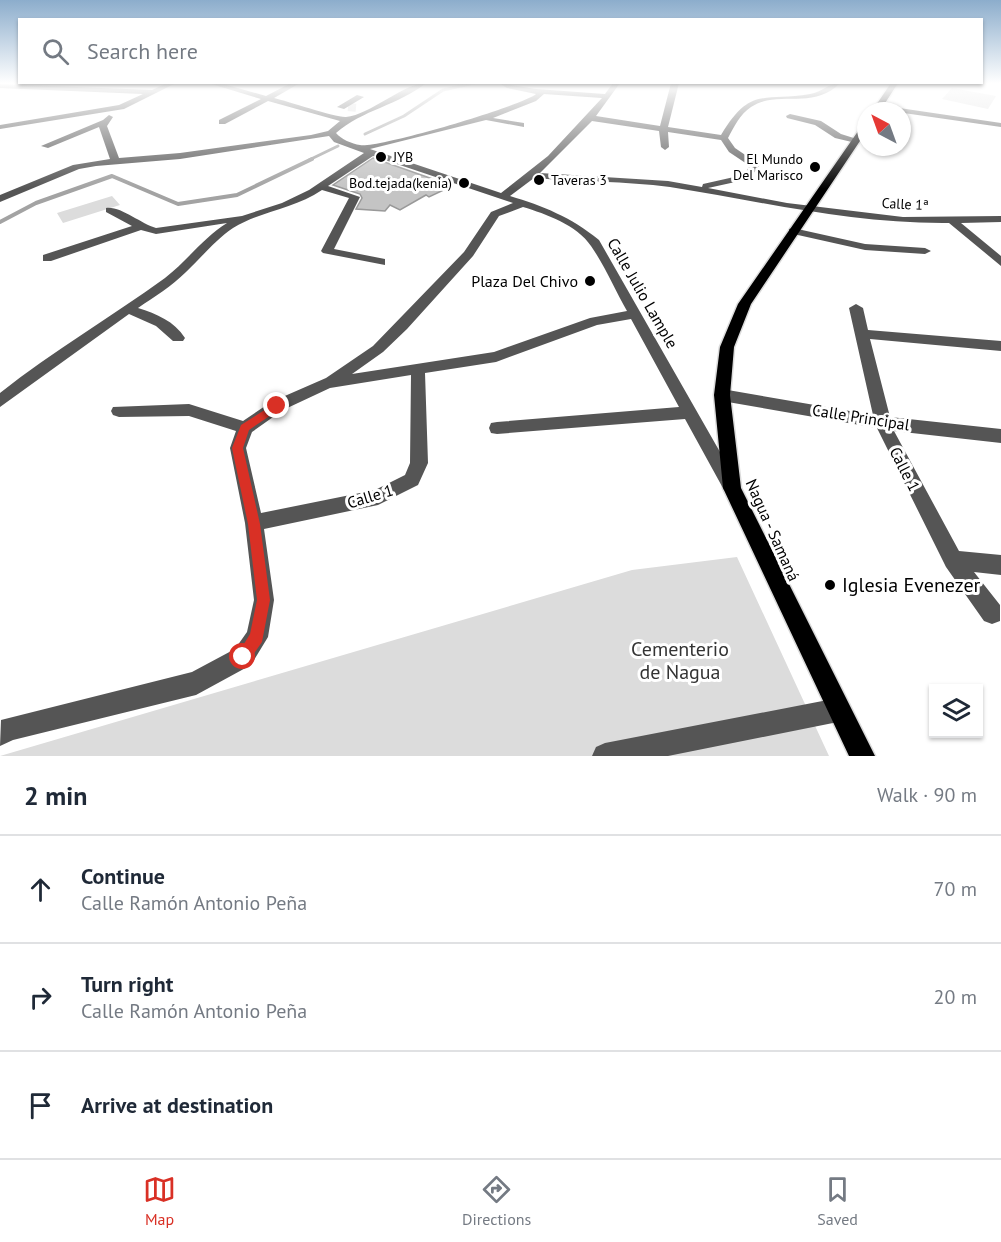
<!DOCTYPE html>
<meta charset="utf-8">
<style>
:root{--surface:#fff;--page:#f6f6f7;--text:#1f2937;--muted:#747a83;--line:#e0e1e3;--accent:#d93025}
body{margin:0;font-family:"PT Sans",sans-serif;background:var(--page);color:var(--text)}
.controls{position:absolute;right:18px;bottom:18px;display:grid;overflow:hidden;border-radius:0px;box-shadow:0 2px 4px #0004}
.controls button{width:54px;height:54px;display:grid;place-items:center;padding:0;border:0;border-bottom:2px solid var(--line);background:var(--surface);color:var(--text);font:30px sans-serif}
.compass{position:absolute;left:857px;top:102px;width:54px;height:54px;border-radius:50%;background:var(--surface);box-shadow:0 2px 4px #0004;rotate:319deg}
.stop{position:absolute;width:18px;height:18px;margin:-14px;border:4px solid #d93025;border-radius:50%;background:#fff}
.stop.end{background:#d93025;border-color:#fff;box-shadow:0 2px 6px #0008}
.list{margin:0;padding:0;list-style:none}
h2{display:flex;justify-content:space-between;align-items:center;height:78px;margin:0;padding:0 24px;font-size:26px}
h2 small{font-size:20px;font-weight:400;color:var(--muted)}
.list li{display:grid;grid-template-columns:39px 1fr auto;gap:18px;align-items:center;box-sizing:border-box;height:108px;padding:0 24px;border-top:2px solid var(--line)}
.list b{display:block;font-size:22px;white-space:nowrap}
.list p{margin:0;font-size:20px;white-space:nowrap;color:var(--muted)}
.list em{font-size:20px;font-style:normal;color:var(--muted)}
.icon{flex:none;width:33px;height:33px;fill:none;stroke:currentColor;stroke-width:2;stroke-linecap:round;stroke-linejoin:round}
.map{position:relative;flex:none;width:1001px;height:756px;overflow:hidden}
.search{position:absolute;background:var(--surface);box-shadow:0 2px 4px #0004;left:18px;right:18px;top:18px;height:66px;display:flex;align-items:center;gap:15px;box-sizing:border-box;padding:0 21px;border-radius:0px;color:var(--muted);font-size:22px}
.sheet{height:402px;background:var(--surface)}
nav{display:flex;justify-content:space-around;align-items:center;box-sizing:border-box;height:84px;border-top:2px solid var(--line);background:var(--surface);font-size:16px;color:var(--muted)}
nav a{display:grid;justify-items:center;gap:3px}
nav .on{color:var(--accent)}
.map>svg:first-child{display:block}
.green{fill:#dcdcdc}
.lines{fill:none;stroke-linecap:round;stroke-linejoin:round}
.stream-far1{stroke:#a3a3a3;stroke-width:3}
.stream{stroke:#a3a3a3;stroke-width:4}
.building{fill:#c4c4c4;stroke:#999;stroke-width:1.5}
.minor-tunnel{stroke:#d9d9d9;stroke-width:8;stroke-dasharray:8 4;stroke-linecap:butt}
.major-casing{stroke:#dbdbdb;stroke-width:3}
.minor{fill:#555;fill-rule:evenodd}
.major{fill:#000;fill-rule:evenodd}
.route{fill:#d93025}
.poi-dot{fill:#000;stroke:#fff;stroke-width:2}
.labels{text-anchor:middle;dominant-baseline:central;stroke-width:6;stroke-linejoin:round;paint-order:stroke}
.far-poi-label{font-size:14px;fill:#000;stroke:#fff;text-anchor:start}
.far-street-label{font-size:14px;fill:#000;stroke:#fff}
.poi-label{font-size:16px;fill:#000;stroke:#fff;text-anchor:end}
.street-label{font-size:16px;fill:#000;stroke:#fff}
.near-poi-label{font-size:20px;fill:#000;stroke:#fff;text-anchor:start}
.near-park-label{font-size:20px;fill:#333;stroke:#fff}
</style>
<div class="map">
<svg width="1001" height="756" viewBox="0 0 1001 756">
<rect width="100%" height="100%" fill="#fff"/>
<path class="green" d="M952 88 996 96 988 109 942 99Z
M112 196 120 205 63 223 57 213Z
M737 557 829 756H0L632 570Z"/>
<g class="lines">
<path class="stream-far1" d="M365 134 404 116 443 90 474 83
M309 160 338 146"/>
<path class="stream" d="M0 222 36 203 112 176 178 204 237 195 312 159"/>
</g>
<path class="building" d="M373 158 427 177 452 186 429 197 426 195 400 210 390 205 385 211 356 209 362 198 360 194 333 185Z"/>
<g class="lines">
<path class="minor-tunnel" d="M348 107 358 108"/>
<defs>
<path id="major" d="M891 83H898L880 111H872Z
M863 124H866V132L751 304 734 347 730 395 741 488 875 756H849L723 488 714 395 720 347 738 304Z"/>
</defs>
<use href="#major" class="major-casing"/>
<path class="minor" d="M167 83H176L124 109 0 129V125L119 105 143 94 0 88V84L152 90Z
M208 83H220L266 96 291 83H300L274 98C287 101 337 118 346 117 370 115 404 83 426 83 399 105 362 110 336 133 341 139 352 144 360 145 377 149 522 106 536 94L507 88 499 83 536 89 605 94 613 83H620L596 116 660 126 671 83H679L668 127 721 135C751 86 762 102 810 94 822 92 829 83 840 83 813 111 778 89 751 107 740 114 734 127 728 138L735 148 760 165 749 179 708 188 787 203 903 217 1001 216V222L961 223 1001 256V266L949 223C852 224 765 202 670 187 625 181 579 182 534 178L510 196C543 206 571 217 599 240L736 480 739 485 736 490 730 493 724 490 685 419 497 434 491 433 489 428 491 423 497 422 679 407 631 319 597 325 496 362 425 373 428 463 418 485 378 505 264 529 274 600 268 637 251 665 196 695 13 740 0 746 1 720 192 672 235 649 247 632 254 600 245 523 230 448 236 431 189 416 119 417 113 415 111 411 113 407 189 404 243 421 271 402 326 378 373 346 464 252 491 212 513 203 373 156 328 186 360 197 334 249 385 259V265L323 253 321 251 349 198 322 190C294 209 261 211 233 228 215 240 202 257 186 272 172 286 154 297 138 308 157 314 174 321 185 338L183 341H173L156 326 129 314 0 407V393C53 351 111 317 165 278 187 261 203 238 227 223L156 234 141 230 51 261H43V255L132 226 106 212V208C121 206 141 224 156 228L242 216 282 203 309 190 364 153 334 142 329 136 180 159 96 166 79 169 0 202V195L73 165 110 159 99 127 48 148 41 146 103 120 109 115 113 117 107 126 119 158 180 153 311 135 328 131 340 121 268 101 225 124H219V120L261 99ZM544 94 602 98 548 156 501 193 370 149 486 120 524 127V123L493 118 536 101ZM592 121 659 131 661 147 665 150 669 147 668 132 721 140 729 152 750 166 743 175 703 184 702 187 668 181 540 173ZM523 207C546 214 577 225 591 246 605 266 615 290 627 311L590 318 494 352 352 374 383 352 407 329 473 256 499 216ZM411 375 410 463 405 475 375 490 261 513 246 448 252 432 283 410 330 388Z
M357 95 364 97 344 109 337 107Z
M879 105 1001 123V127L876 109Z
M790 114 821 121 841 134 860 140 856 143 835 138 815 125 787 118 786 116Z
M793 228 865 244 925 248 931 251 925 254 865 250 789 233V229Z
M856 304 863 308 868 330 1001 341V351L870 339 890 417 1001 429V443L894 431 959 551 1001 555V575L974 572 1000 605V621L992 624 984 621 946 567 877 428 722 401 717 399 714 395 717 391 722 389 873 415 849 308Z
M838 698 846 702 850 710 846 718 838 722 668 756H592L596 747 605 743Z"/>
<use href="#major" class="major"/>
</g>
<linearGradient id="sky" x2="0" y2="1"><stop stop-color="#8cadcc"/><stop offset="0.44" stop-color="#fff"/><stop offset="1" stop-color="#fff" stop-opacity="0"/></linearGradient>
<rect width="1001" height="189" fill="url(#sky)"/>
<path class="route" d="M277 402 280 403V409L249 430 243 448 260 524 270 600 262 642 248 662 243 664 238 662 236 657 250 634 257 600 248 524 232 448 241 425Z"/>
<g class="poi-dot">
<circle cx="381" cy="157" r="6"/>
<circle cx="815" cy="167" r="6"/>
<circle cx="539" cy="180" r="6"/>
<circle cx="464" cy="183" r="6"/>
<circle cx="590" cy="281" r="6"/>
<circle cx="830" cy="585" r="6"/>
</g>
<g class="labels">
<g class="far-poi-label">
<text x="393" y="157">JYB</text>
<text x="803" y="159" text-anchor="end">El Mundo<tspan x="803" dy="16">Del Marisco</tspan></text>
<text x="551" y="180">Taveras 3</text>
<text x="452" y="183" text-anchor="end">Bod.tejada(kenia)</text>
</g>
<g class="far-street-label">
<text transform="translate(905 204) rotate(3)">Calle 1ª</text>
</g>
<g class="poi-label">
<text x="578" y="281">Plaza Del Chivo</text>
</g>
<g class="street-label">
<text transform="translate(643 293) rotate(60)">Calle Julio Lample</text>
<text transform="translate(861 417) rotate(9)">Calle Principal</text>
<text transform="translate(905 469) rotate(63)">Calle 1</text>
<text transform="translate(370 496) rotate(-17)">Calle 1</text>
<text transform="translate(773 530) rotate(66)">Nagua - Samaná</text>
</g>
<g class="near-poi-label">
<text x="842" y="585">Iglesia Evenezer</text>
</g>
<g class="near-park-label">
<text x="680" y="649">Cementerio<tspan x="680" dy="23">de Nagua</tspan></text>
</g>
</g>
</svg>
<div class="controls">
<button><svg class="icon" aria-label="layers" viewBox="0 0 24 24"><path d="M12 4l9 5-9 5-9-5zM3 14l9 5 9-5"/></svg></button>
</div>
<svg class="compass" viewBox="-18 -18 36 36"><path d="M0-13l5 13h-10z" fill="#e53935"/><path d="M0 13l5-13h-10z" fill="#747a83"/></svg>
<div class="stop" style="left:243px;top:657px"></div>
<div class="stop end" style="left:277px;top:406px"></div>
<div class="search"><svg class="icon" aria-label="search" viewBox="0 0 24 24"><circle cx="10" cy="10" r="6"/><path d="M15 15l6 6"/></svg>Search here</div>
</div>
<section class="sheet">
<h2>2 min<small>Walk · 90 m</small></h2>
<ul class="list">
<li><svg class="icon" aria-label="ahead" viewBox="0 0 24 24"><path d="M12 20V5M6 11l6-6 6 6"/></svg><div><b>Continue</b><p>Calle Ramón Antonio Peña</p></div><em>70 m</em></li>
<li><svg class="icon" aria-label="right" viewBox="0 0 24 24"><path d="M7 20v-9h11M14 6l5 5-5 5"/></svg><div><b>Turn right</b><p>Calle Ramón Antonio Peña</p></div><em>20 m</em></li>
<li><svg class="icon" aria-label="arrive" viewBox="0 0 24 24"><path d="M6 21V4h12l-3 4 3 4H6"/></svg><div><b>Arrive at destination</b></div></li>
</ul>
</section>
<nav>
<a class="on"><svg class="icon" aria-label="map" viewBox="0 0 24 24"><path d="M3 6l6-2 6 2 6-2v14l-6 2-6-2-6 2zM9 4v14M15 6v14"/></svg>Map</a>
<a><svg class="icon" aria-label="directions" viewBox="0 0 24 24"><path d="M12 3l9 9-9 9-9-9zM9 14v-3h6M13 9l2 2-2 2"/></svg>Directions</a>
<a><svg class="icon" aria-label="saved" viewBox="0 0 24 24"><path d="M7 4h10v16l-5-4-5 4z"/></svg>Saved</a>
</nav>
